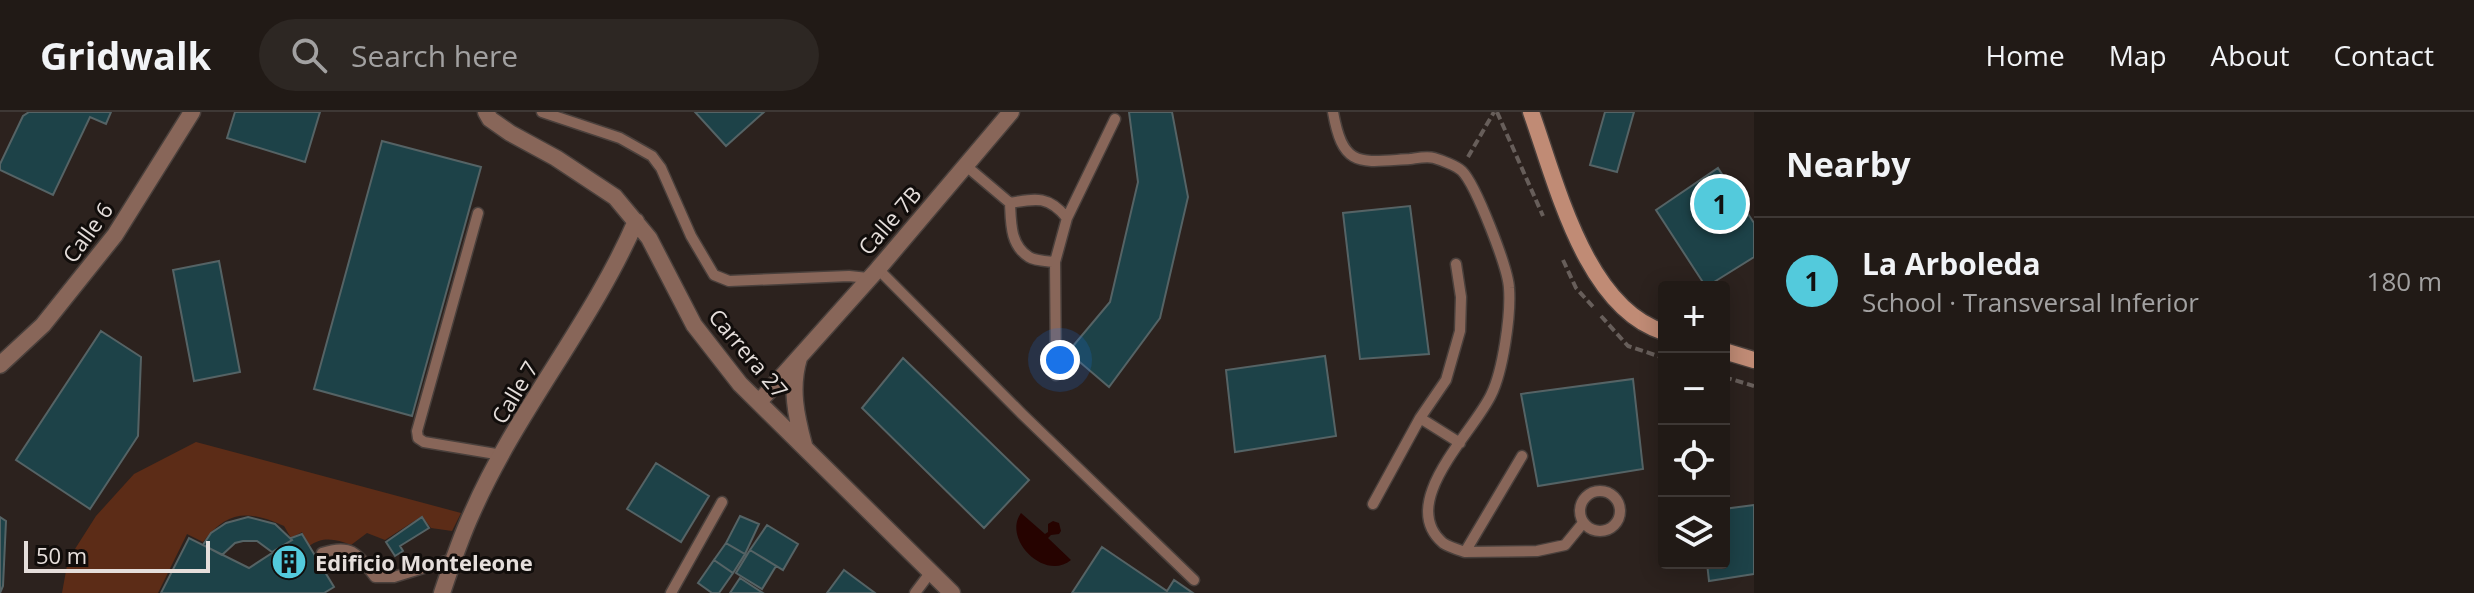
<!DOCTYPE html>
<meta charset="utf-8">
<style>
:root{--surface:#211a16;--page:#2d2723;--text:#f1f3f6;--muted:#a2a1a1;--line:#3e3835;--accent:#53cadc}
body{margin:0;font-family:"Open Sans",sans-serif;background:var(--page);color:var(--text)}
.controls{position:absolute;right:24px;bottom:24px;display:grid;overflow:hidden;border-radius:8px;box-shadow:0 4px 20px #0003}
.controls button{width:72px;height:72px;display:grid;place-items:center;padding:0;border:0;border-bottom:2px solid var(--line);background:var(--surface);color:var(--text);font:40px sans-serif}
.scale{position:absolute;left:24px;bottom:20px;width:186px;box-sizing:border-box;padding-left:8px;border:4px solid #e5dedb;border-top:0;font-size:22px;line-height:28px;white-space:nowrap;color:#e5dedb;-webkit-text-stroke:6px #110d0b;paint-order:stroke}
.you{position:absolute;left:1060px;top:248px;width:28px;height:28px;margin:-20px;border:6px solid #fff;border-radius:50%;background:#1a73e8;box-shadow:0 0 0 12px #1a73e833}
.badge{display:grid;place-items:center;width:52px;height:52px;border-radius:50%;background:var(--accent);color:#111;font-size:26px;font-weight:700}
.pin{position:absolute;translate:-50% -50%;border:4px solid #fff;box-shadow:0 2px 8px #0006}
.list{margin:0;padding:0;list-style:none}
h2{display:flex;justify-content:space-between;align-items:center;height:104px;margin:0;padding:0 32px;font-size:34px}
h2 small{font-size:26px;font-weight:400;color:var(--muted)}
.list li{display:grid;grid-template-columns:52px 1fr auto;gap:24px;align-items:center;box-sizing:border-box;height:128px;padding:0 32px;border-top:2px solid var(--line)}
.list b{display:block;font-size:30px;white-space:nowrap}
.list p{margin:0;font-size:26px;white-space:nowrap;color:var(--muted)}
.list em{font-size:26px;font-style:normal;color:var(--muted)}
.icon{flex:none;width:44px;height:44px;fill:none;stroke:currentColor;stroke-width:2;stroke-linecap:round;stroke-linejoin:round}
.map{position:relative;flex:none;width:1754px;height:481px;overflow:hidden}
header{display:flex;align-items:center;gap:48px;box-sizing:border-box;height:112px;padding:0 40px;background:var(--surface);border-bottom:2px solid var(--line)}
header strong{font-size:38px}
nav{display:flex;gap:44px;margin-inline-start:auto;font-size:28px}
.search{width:560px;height:72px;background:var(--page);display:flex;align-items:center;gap:20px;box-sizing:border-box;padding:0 28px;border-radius:44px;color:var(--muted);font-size:30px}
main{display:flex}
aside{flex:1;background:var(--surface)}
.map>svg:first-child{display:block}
.green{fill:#5c2c17}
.water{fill:#260300}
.building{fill:#1d4248;stroke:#556365;stroke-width:2}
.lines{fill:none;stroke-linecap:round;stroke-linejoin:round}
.service-casing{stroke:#4a403c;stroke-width:13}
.minor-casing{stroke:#4a403c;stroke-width:19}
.secondary-casing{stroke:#4a403c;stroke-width:19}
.path{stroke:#675e5a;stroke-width:4;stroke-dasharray:8 4;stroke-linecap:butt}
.service{stroke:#886659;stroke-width:10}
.minor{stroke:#886659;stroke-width:16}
.secondary{stroke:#c08b75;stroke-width:16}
.labels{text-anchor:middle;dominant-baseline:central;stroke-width:6;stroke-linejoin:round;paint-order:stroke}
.street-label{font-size:22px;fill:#e5dedb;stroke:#110d0b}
.poi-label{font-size:22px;font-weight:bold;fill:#e5dedb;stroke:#110d0b;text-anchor:start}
</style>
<header>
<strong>Gridwalk</strong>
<div class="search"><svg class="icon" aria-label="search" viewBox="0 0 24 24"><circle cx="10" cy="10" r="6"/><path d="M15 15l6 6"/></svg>Search here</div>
<nav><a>Home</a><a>Map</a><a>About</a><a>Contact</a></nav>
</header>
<main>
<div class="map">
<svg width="1754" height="481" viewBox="0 0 1754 481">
<rect width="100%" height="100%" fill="#2c221e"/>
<path class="green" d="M196 330 461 401 452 419 431 416 422 404 385 428 367 421 351 433C336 427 323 424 309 434L302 420 291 426 284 414C249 398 227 398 203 430L187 422 158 481H62L68 448 96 404 134 362Z"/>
<path class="water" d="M1021 401 1045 422 1048 420V412L1053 409 1059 411 1061 419 1059 422 1051 423 1048 426 1071 448C1045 470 1002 427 1021 401Z"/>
<path class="building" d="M29 0H111L106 12 90 5 53 83 0 58V52L23 4Z
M235 0H320L305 50 227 26Z
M695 0H764L726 34Z
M1129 0H1172L1188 85 1160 206 1109 275 1068 240 1110 190 1138 70Z
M1605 0H1634L1617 60 1590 53Z
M382 29 481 55 412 304 314 277Z
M1718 56 1754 111V145L1706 175 1656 98Z
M1410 94 1429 242 1360 247 1343 101Z
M219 149 240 260 194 269 173 158Z
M101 219 141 245 138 324 90 397 16 348Z
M1325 244 1336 324 1235 340 1226 258Z
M903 246 1029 368 984 416 862 296Z
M1633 267 1643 357 1538 374 1521 282Z
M656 351 709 384 681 430 627 397Z
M1754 393V462L1709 469 1707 451H1724V397Z
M740 404 759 412 745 442 726 431Z
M0 405 6 409 3 474 0 481Z
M248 405 275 412 292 428 272 440 257 429H243L235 431 222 443 203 433 211 421 226 411Z
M422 405 429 416 400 434 403 439 395 444 386 430Z
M767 413 798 432 783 458 750 438Z
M302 422 334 475 324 481H161L189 426 249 456 292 428 291 426Z
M726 431 745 442 733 461 714 448Z
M1102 435 1167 479 1174 468 1193 481H1072Z
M750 438 776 454 762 477 736 461Z
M714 448 733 461 719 481H712L698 471Z
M844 458 875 481H827Z
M740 466 763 481H730Z"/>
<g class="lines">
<defs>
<path id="service" d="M542 0 620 26 652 44 661 56 691 124 714 163 729 169 849 164 868 166
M1333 0C1343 57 1360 50 1410 47 1418 46 1427 44 1434 46 1441 48 1457 54 1462 59 1476 73 1508 156 1509 176 1511 203 1503 259 1491 283 1473 321 1396 391 1443 431 1449 435 1459 438 1465 440L1522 344
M965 53 1010 91C1011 111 1010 133 1029 145 1035 149 1047 149 1055 150
M1010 91C1037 86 1049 84 1067 106
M478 101 417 319 418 326 424 330 502 343
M878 157 1022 302 1194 468
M1056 263 1055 150 1067 106 1115 7
M1420 306 1446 268 1460 219 1461 185 1456 152
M1580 399a20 20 0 1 1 40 0a20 20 0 1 1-40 0Z
M1373 392 1420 306 1460 331
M1465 440 1537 439 1565 433 1583 411
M322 441C352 431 358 442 375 465H394L453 447
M671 481 722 390
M915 481 930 461"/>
<path id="minor" d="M486 0 490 7 510 21 556 46 615 85 649 126 694 213 740 272 952 481
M799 246C790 276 796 304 804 333
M0 253 43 213 115 123 192 0
M759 290 878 157 1011 0
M442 481C451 454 460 427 472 401 517 298 592 211 636 109"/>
<path id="secondary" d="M1531 0C1556 69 1585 196 1664 220
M1724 239 1754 248"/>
</defs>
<use href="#service" class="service-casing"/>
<use href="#minor" class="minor-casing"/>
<use href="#secondary" class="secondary-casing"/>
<path class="path" d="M1497 0 1543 104
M1468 45 1494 0
M1563 148 1576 176 1595 197
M1601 204 1628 234 1664 246
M1724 265 1754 274"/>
<use href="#service" class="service"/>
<use href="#minor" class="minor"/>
<use href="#secondary" class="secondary"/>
</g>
<defs>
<symbol id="building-disc" viewBox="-11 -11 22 22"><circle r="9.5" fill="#53cadc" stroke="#110d0b"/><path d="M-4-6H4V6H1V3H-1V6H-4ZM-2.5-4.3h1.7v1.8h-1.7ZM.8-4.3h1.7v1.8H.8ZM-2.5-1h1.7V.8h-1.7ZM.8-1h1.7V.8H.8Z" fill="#111"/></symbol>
</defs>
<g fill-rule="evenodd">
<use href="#building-disc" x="269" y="430" width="40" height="40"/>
</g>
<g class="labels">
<g class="street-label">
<text transform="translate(889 108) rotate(-49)">Calle 7B</text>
<text transform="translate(87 120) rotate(-54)">Calle 6</text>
<text transform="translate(749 241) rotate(50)">Carrera 27</text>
<text transform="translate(514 280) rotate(-59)">Calle 7</text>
</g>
<g class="poi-label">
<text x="315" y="450">Edificio Monteleone</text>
</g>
</g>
</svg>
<div class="controls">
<button>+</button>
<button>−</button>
<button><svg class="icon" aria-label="locate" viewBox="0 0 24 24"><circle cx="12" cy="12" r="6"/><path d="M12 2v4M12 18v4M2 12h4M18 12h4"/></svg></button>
<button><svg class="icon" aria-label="layers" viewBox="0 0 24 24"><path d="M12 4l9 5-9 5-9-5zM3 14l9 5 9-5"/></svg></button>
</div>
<div class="scale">50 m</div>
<div class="you"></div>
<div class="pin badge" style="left:1720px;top:92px">1</div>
</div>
<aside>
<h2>Nearby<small></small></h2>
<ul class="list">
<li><span class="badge">1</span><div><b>La Arboleda</b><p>School · Transversal Inferior</p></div><em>180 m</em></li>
</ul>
</aside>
</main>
